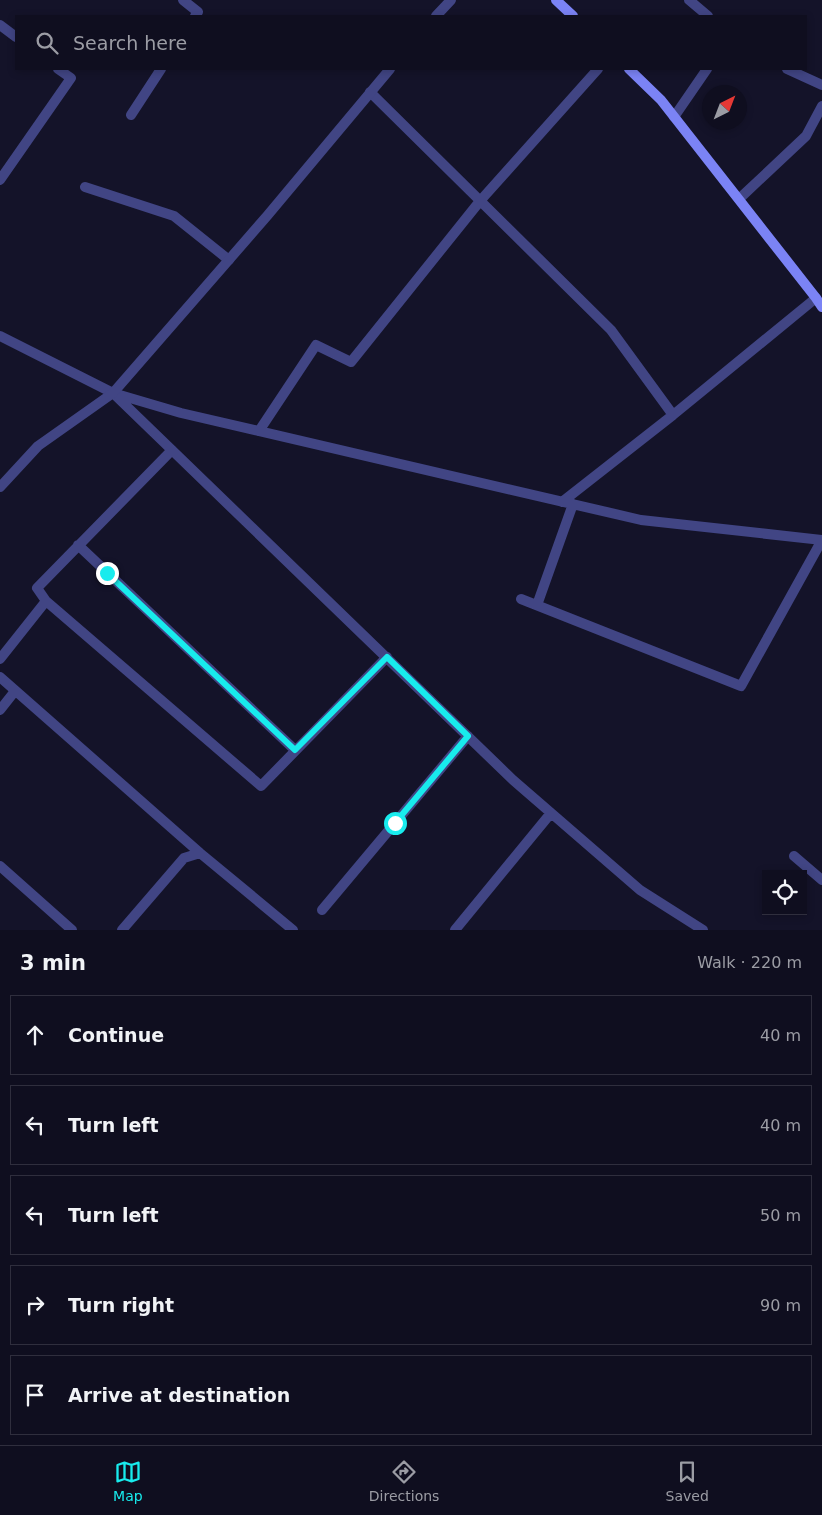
<!DOCTYPE html>
<meta charset="utf-8">
<style>
:root{--surface:#0f0e1f;--page:#1d1c2c;--text:#f1f3f6;--muted:#9b9ca4;--line:#2f2e3d;--accent:#18ebed}
body{margin:0;font-family:"DejaVu Sans",sans-serif;background:var(--page);color:var(--text)}
.controls{position:absolute;right:15px;bottom:15px;display:grid;overflow:hidden;border-radius:0px;box-shadow:0 2px 8px #0003}
.controls button{width:45px;height:45px;display:grid;place-items:center;padding:0;border:0;border-bottom:1px solid var(--line);background:var(--surface);color:var(--text);font:25px sans-serif}
.compass{position:absolute;left:702px;top:85px;width:45px;height:45px;border-radius:50%;background:var(--surface);box-shadow:0 2px 8px #0003;rotate:42deg}
.stop{position:absolute;width:15px;height:15px;margin:-11px;border:4px solid #18ebed;border-radius:50%;background:#fff}
.stop.end{background:#18ebed;border-color:#fff;box-shadow:0 1px 5px #0008}
.list{margin:0;padding:0;list-style:none}
h2{display:flex;justify-content:space-between;align-items:center;height:65px;margin:0;padding:0 20px;font-size:21px}
h2 small{font-size:16px;font-weight:400;color:var(--muted)}
.list li{display:grid;grid-template-columns:32px 1fr auto;gap:15px;align-items:center;box-sizing:border-box;height:80px;margin:0 10px 10px;padding:0 10px;border:1px solid var(--line);border-radius:0px}
.list b{display:block;font-size:19px;white-space:nowrap}
.list em{font-size:16px;font-style:normal;color:var(--muted)}
.icon{flex:none;width:28px;height:28px;fill:none;stroke:currentColor;stroke-width:2;stroke-linecap:round;stroke-linejoin:round}
.map{position:relative;flex:none;width:822px;height:930px;overflow:hidden}
.search{position:absolute;background:var(--surface);box-shadow:0 2px 8px #0003;left:15px;right:15px;top:15px;height:55px;display:flex;align-items:center;gap:12px;box-sizing:border-box;padding:0 18px;border-radius:0px;color:var(--muted);font-size:19px}
.sheet{height:515px;background:var(--surface)}
nav{display:flex;justify-content:space-around;align-items:center;box-sizing:border-box;height:70px;border-top:1px solid var(--line);background:var(--surface);font-size:14px;color:var(--muted)}
nav a{display:grid;justify-items:center;gap:2px}
nav .on{color:var(--accent)}
.map>svg:first-child{display:block}
.lines{fill:none;stroke-linecap:round;stroke-linejoin:round}
.minor{stroke:#414584;stroke-width:10}
.tertiary{stroke:#414584;stroke-width:10}
.secondary{stroke:#7b83f5;stroke-width:10}
.route{stroke:#18ebed;stroke-width:6}
</style>
<div class="map">
<svg width="822" height="930" viewBox="0 0 822 930">
<rect width="100%" height="100%" fill="#141329"/>
<g class="lines">
<path class="minor" d="M183 0 198 12 195 16
M689 0 708 16
M0 25 16 37
M787 69 822 85
M370 92 611 330 673 415 816 298
M131 115 161 69
M674 117 707 69
M0 180 71 78 58 69
M85 187 174 216 229 260
M739 199 806 136 822 106
M0 336 113 393 181 413 641 520 822 540
M115 395 513 780 640 890 703 930
M259 431 316 345 351 362 480 201 598 69
M562 502 673 415
M78 545 295 750
M521 599 741 686 822 540
M46 601 37 588 172 450
M537 605 573 504
M0 659 46 601 261 786 387 657
M0 677 200 853 293 930
M0 710 15 691
M794 856 822 880
M0 866 72 930
M322 910 468 736
M122 930 184 858 200 853
M455 930 551 813"/>
<path class="tertiary" d="M436 16 451 0
M0 487 38 446 113 393 267 216 390 69"/>
<path class="secondary" d="M556 0 573 16
M629 69 661 100 816 298 822 307"/>
</g>
<g class="lines">
<path class="route" d="M107 573 295 750 387 657 468 736 395 823"/>
</g>
</svg>
<div class="controls">
<button><svg class="icon" aria-label="locate" viewBox="0 0 24 24"><circle cx="12" cy="12" r="6"/><path d="M12 2v4M12 18v4M2 12h4M18 12h4"/></svg></button>
</div>
<svg class="compass" viewBox="-18 -18 36 36"><path d="M0-13l5 13h-10z" fill="#e53935"/><path d="M0 13l5-13h-10z" fill="#9b9ca4"/></svg>
<div class="stop" style="left:395px;top:823px"></div>
<div class="stop end" style="left:107px;top:573px"></div>
<div class="search"><svg class="icon" aria-label="search" viewBox="0 0 24 24"><circle cx="10" cy="10" r="6"/><path d="M15 15l6 6"/></svg>Search here</div>
</div>
<section class="sheet">
<h2>3 min<small>Walk · 220 m</small></h2>
<ul class="list">
<li><svg class="icon" aria-label="ahead" viewBox="0 0 24 24"><path d="M12 20V5M6 11l6-6 6 6"/></svg><div><b>Continue</b></div><em>40 m</em></li>
<li><svg class="icon" aria-label="left" viewBox="0 0 24 24"><path d="M17 20v-9H6M10 6l-5 5 5 5"/></svg><div><b>Turn left</b></div><em>40 m</em></li>
<li><svg class="icon" aria-label="left" viewBox="0 0 24 24"><path d="M17 20v-9H6M10 6l-5 5 5 5"/></svg><div><b>Turn left</b></div><em>50 m</em></li>
<li><svg class="icon" aria-label="right" viewBox="0 0 24 24"><path d="M7 20v-9h11M14 6l5 5-5 5"/></svg><div><b>Turn right</b></div><em>90 m</em></li>
<li><svg class="icon" aria-label="arrive" viewBox="0 0 24 24"><path d="M6 21V4h12l-3 4 3 4H6"/></svg><div><b>Arrive at destination</b></div></li>
</ul>
</section>
<nav>
<a class="on"><svg class="icon" aria-label="map" viewBox="0 0 24 24"><path d="M3 6l6-2 6 2 6-2v14l-6 2-6-2-6 2zM9 4v14M15 6v14"/></svg>Map</a>
<a><svg class="icon" aria-label="directions" viewBox="0 0 24 24"><path d="M12 3l9 9-9 9-9-9zM9 14v-3h6M13 9l2 2-2 2"/></svg>Directions</a>
<a><svg class="icon" aria-label="saved" viewBox="0 0 24 24"><path d="M7 4h10v16l-5-4-5 4z"/></svg>Saved</a>
</nav>
